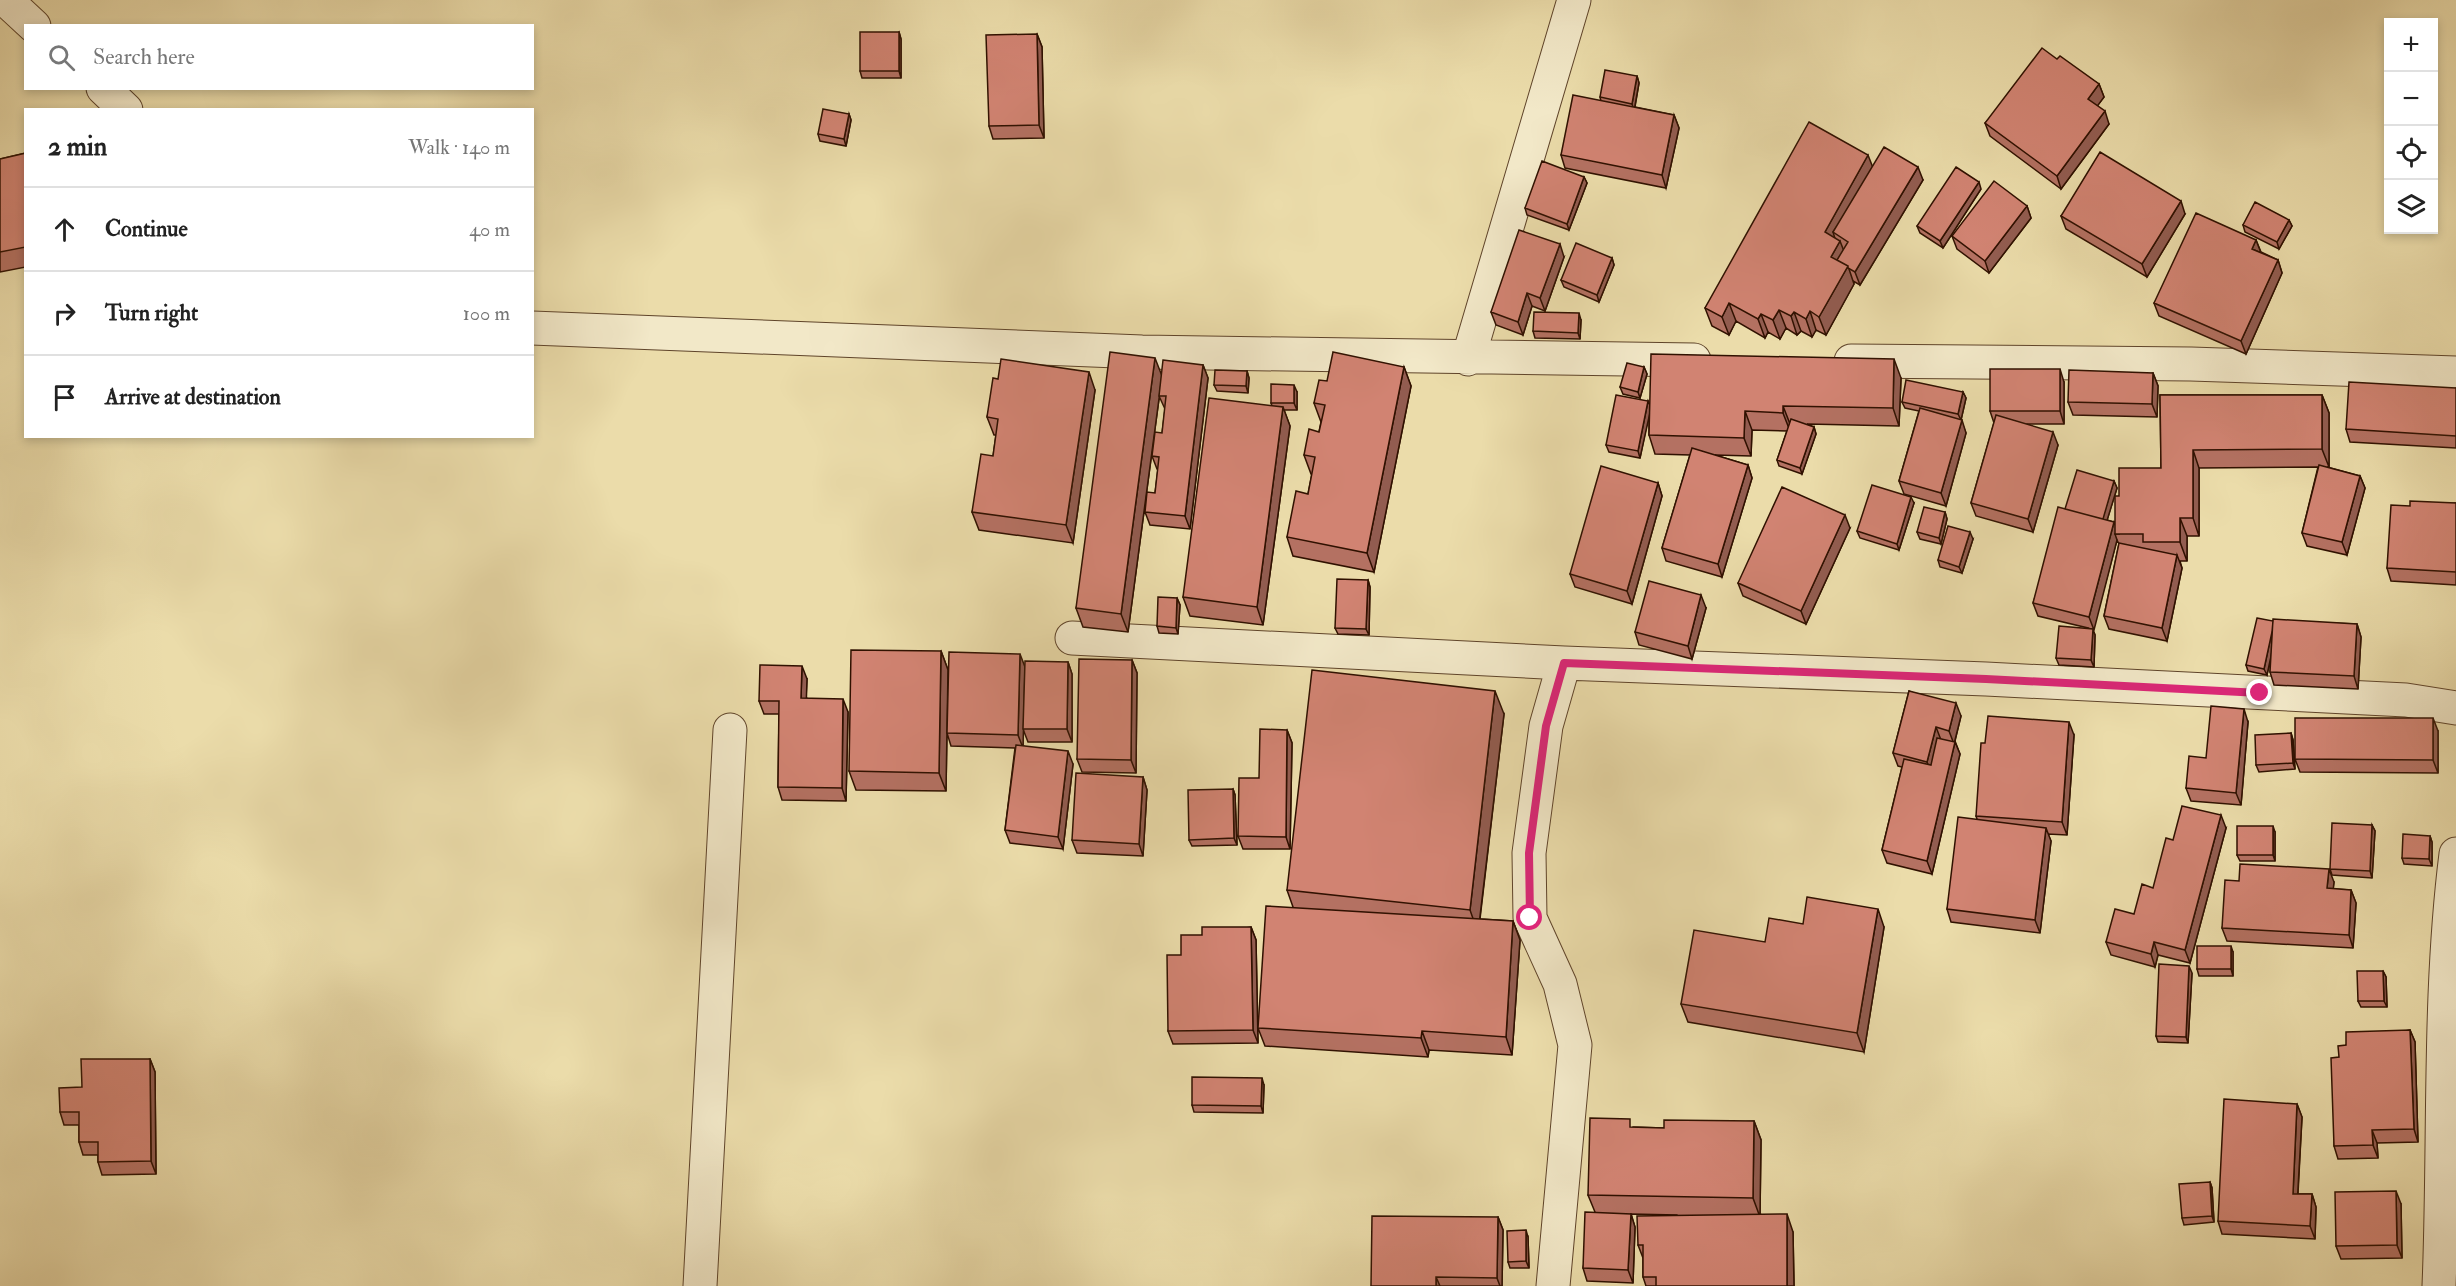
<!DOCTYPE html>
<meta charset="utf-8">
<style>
:root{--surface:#fff;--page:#f6f6f6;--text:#222;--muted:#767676;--line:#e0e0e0}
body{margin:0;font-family:"IM FELL Double Pica",serif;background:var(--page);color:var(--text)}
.controls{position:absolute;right:18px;top:18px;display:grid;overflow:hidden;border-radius:0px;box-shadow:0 3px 9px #0003}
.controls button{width:54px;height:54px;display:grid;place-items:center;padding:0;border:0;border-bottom:2px solid var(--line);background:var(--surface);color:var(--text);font:30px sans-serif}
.stop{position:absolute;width:18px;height:18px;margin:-14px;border:4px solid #db2777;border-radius:50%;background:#fff}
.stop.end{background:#db2777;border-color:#fff;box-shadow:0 2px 6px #0008}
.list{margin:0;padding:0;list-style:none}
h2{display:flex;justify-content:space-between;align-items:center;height:78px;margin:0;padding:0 24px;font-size:26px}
h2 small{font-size:20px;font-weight:400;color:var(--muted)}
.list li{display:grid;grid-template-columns:39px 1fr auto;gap:18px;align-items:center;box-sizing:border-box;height:84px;padding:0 24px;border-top:2px solid var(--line)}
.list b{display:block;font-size:22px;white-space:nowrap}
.list em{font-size:20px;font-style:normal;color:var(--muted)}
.icon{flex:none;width:33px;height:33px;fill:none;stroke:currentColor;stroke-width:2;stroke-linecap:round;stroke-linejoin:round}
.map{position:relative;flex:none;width:2456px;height:1286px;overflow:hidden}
.search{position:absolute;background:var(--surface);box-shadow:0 3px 9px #0003;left:24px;top:24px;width:510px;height:66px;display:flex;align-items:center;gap:15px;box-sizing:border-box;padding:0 21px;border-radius:0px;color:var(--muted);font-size:22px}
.panel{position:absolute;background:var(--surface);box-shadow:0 3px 9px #0003;left:24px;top:108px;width:510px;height:330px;border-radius:0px}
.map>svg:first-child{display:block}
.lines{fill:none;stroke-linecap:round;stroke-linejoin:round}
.minor-casing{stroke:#5f442a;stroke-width:35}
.minor{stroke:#f2e8c8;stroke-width:33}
.wall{fill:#b47162;stroke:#301100;stroke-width:1.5}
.shaded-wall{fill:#925c50;stroke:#301100;stroke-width:1.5}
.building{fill:#d18372;stroke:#301100;stroke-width:1.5}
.route{stroke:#db2777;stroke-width:8}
</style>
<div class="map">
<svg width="2456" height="1286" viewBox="0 0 2456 1286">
<rect width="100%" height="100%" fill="#ebdcaa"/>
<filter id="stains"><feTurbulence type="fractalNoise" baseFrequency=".00333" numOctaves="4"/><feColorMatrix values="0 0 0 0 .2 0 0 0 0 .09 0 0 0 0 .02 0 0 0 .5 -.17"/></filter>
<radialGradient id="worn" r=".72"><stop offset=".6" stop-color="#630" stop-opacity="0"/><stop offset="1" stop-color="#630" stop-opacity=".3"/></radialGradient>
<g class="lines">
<defs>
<path id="minor" d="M6 0 34 26
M103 88 126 110
M532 328 1142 352 1694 360
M1468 359 1574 0
M1851 361 2191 364 2456 373
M1072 638 1564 663 1986 679 2406 700 2456 708
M700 1286 730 730
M1553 1286 1575 1045 1560 984 1530 918 1529 853 1546 726 1564 663
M2439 1286C2445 1142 2438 997 2456 854"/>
</defs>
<use href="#minor" class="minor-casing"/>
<use href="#minor" class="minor"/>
</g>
<path class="wall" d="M899 32 901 39V78H862L860 71Z
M1037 34 1042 47 1044 138 993 139 989 126Z
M2057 59 2099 84 2104 97 2097 106 2109 124 2061 189 1990 136 1985 123Z
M1637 76 1639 83 1635 107 1674 115 1679 128 1666 188 1565 168 1561 155 1601 101 1600 97Z
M849 114 851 120 846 146 820 141 818 134Z
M26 153V267L0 272V159Z
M1872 167 1923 180 1860 285 1853 281 1854 284 1826 335 1816 330 1812 337 1801 331 1797 335 1786 328 1780 339 1768 332 1765 338 1736 321 1729 335 1712 326 1705 308Z
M1584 177 1587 183 1569 230 1527 215 1525 208Z
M1981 189 1943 248 1920 233 1917 226Z
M2027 206 2031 218 1989 273 1957 249 1952 236Z
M2185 214 2147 277 2066 229 2061 216Z
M2289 220 2292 226 2279 249 2245 232 2243 225Z
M2256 240 2261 252 2278 260 2282 273 2246 354 2159 316 2154 303Z
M1564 257 1545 311 1532 306 1523 335 1496 325 1491 312Z
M1612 258 1614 265 1599 302 1564 287 1561 280Z
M1581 320 1580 339 1535 338 1533 331Z
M1203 365 1208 378 1190 529 1150 525 1145 512 1155 493 1158 469H1157L1152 456 1162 433 1165 409 1159 396 1161 384 1128 632 1083 627 1076 608 1161 376Z
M1404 367 1411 386 1374 572 1293 556 1287 537 1308 494 1312 474H1311L1304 455 1319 432 1321 422 1314 403 1327 381Z
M1644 367 1647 374 1640 398 1623 394 1620 387Z
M1247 371 1249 378 1248 393 1217 391 1214 385Z
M2153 373 2158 386 2157 417 2073 415 2068 402Z
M1901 378 1899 426 1807 424 1814 427 1816 434 1802 474 1779 466 1777 460 1787 431 1752 430 1751 456 1715 455 1748 465 1752 478 1722 577 1666 561 1662 548 1690 455 1655 454 1649 435V414L1640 458 1609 452 1606 445 1648 401 1649 405Z
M998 379 1095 390 1073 543 979 530 972 512 993 456 996 435H994L987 417Z
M2064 382V424H2028L2058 445 2033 532 1976 516 1971 503 1994 423 1990 411Z
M2456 388V448L2350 442 2346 429Z
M1297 392V410H1284L1290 426 1263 625 1190 616 1183 597 1272 406 1271 403Z
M1963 392 1966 398 1961 420 1966 433 1946 506 1904 494 1899 481 1919 411 1905 408 1902 402Z
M2160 395H2322L2329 413V467H2327L2360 476 2365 488 2347 555 2307 546 2302 533 2318 467 2199 468V536H2187V561H2180L2182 568 2167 641 2109 629 2104 616 2119 544 2117 540 2093 630 2095 635 2094 667 2059 665 2056 658 2088 628 2038 616 2033 603 2065 509 2114 481 2117 488 2107 520 2114 522 2115 525 2119 496 2161 468Z
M1658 483 1662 496 1632 604 1575 587 1570 574Z
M1914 503 1899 550 1860 538 1857 531Z
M2456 503V585L2391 581 2387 568 2410 506Z
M1945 512 1947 519 1941 544 1920 539 1917 532Z
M1850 528 1806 624 1743 596 1738 583Z
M1973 539 1962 573 1940 567 1938 560Z
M1368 580 1370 587 1369 635 1338 634 1335 628Z
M1177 598 1180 605 1178 634 1159 633 1157 626Z
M1706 608 1692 659 1639 645 1635 632Z
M2273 621 2357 624 2361 637 2358 689 2274 685 2270 672 2271 656 2267 675 2248 671 2246 665Z
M941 651 948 670 946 791 856 790 849 771Z
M1132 660 1137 673 1136 773 1082 772 1077 759Z
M1068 662 1072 674V742H1028L1023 729 1024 685 1023 746 1073 764 1063 849 1010 843 1005 830 1015 748 951 746 947 733 1025 667Z
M807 679 806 698 848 712 846 801 782 800 778 787 779 714H764L759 701Z
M1909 691 1961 716 1955 741 1960 754 1932 874 1887 863 1882 850 1902 767 1898 766 1893 753Z
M1504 714 1480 919 1513 921 1520 940 1512 1055 1429 1050 1428 1057 1265 1046 1258 1028 1293 907 1287 890Z
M2248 722 2241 805 2191 801 2186 788Z
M1287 730 1292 743 1290 849H1243L1238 836 1259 778Z
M2438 731V773L2300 772 2295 759Z
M2291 733 2293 740 2295 769 2259 772 2256 765Z
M2074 735 2067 835 2048 834 2051 841 2040 933 1951 922 1947 909 1977 819 1976 816Z
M1143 777 1147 790 1143 856 1077 853 1072 840Z
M1233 789 1235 795 1237 845 1192 846 1189 840Z
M2372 825 2375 831 2372 878 2332 875 2330 869Z
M2226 828 2190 963 2158 955 2155 967 2111 955 2106 942 2134 914 2153 888Z
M2275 832V861H2240L2237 855Z
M2430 836 2432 842V866L2404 864 2402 858Z
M2239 881 2334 882 2333 889 2351 890 2356 903 2353 948 2227 941 2222 928Z
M1803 924 1884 927 1864 1052 1688 1022 1681 1004 1765 942Z
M1251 927 1256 940 1258 1043 1173 1044 1168 1031 1202 935Z
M2233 952V976H2199L2197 969Z
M2383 971 2386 977 2387 1007H2361L2358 1001Z
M2192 973 2188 1043 2158 1042 2156 1036Z
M2410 1030 2415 1042 2418 1142 2377 1143 2378 1158 2338 1159 2334 1146 2339 1057 2346 1045Z
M150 1059 155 1072 156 1174 102 1175 98 1162V1155H83L79 1142V1125H64L60 1112 82 1087Z
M1264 1085 1263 1113 1194 1112 1192 1105Z
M2297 1104 2302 1117 2298 1194H2312L2316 1207 2315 1239 2222 1234 2218 1221Z
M1754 1121 1761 1140 1760 1214 1793 1232 1794 1286H1646L1643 1277V1258L1638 1245 1676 1215 1631 1214 1635 1227 1633 1283 1587 1281 1583 1268 1595 1212 1588 1195 1633 1127 1664 1128Z
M2210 1182 2212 1188 2214 1222 2184 1225 2182 1218Z
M2401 1204 2402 1258 2341 1259 2336 1246Z
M1498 1217 1503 1230 1502 1286H1371Z
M1528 1237 1529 1268H1510L1508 1262Z"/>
<path class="shaded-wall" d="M899 32 901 39V78L899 71Z
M1037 34 1042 47 1044 138 1039 125Z
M1637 76 1639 83 1634 111 1632 104Z
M2099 84 2104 97 2093 112 2088 99Z
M2105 111 2109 124 2061 189 2057 176Z
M849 114 851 120 846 146 844 139Z
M1674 115 1679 128 1666 188 1662 175Z
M1868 155 1875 173 1833 232 1836 242 1825 232Z
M1918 167 1923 180 1860 285 1855 272Z
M1584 177 1587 183 1569 230 1567 224Z
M1979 182 1981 189 1943 248 1940 241Z
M2181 201 2185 214 2147 277 2142 264Z
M2027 206 2031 218 1989 273 1985 261Z
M2289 220 2292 226 2279 249 2277 242Z
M2256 240 2261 253 2252 249Z
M1840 241 1847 259 1843 266 1831 257Z
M1560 244 1564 257 1545 311 1540 298Z
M1612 258 1614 265 1599 302 1597 295Z
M2278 260 2282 273 2246 354 2241 341Z
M1848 266 1854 284 1826 335 1819 317Z
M1527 293 1532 306 1523 335 1518 322Z
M1729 303 1736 321 1729 335 1722 317Z
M1779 310 1786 328 1780 339 1773 320Z
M1810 311 1816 330 1812 337 1806 319Z
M1794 312 1801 331 1797 335 1791 316Z
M1579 313 1581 320 1580 339 1578 333Z
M1761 314 1768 332 1765 338 1758 319Z
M1155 358 1162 376 1128 632 1121 614Z
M1894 359 1901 378 1899 426 1893 408Z
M1203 365 1208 378 1190 529 1185 516Z
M1404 367 1411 386 1374 572 1367 553Z
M1644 367 1647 374 1640 398 1638 392Z
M2060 369 2064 382V424L2060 411Z
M1247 371 1249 378 1248 393 1246 386Z
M1089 372 1095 390 1073 543 1066 525Z
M2153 373 2158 386 2157 417 2152 404Z
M1294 385 1297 392V410L1294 403Z
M1963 392 1966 398 1961 420 1958 414Z
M2322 395 2329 413V467L2322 449Z
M1648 401 1651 408 1640 458 1638 451Z
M1783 406 1790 424V431L1783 413Z
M1283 407 1290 426 1263 625 1257 607Z
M1745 411 1752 430 1751 456 1744 438Z
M1962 420 1966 433 1946 506 1941 493Z
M1814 427 1816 434 1802 474 1800 468Z
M2053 432 2058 445 2033 532 2028 519Z
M2193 450 2199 468V536L2193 518Z
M1748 465 1752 478 1722 577 1718 564Z
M2360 476 2365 488 2347 555 2342 542Z
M2114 481 2117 488 2105 527 2102 520Z
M1658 483 1662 496 1632 604 1627 591Z
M1911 497 1914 503 1899 550 1897 544Z
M1945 512 1947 519 1941 544 1939 538Z
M1845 515 1850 528 1806 624 1801 611Z
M2180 518 2187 536V561L2180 542Z
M2114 522 2119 534H2115L2117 540 2094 630 2089 617Z
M1970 532 1973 539 1962 573 1959 567Z
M2177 555 2182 568 2167 641 2162 628Z
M1368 580 1370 587 1369 635 1366 629Z
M1701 595 1706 608 1692 659 1688 646Z
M1177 598 1180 605 1178 634 1176 628Z
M2274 621 2277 628 2267 675 2264 669Z
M2357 624 2361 637 2358 689 2354 676Z
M2093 629 2095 635 2094 667 2091 660Z
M941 651 948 670 946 791 939 773Z
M1020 654 1025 667 1023 748 1018 735Z
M1132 660 1137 673 1136 773 1131 760Z
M1068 662 1072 674V742L1067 729Z
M802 666 807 679 806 711 801 698Z
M1495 691 1504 714 1478 933 1470 910Z
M843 699 848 712 846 801 842 788Z
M1956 703 1961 716 1954 744 1949 731Z
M2244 709 2248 722 2241 805 2236 793Z
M2433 718 2438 731V773L2433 760Z
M2069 722 2074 735 2067 835 2062 822Z
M1936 727 1941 740 1932 775 1927 762Z
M1287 730 1292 743 1290 849 1286 837Z
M2291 733 2293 740 2295 769 2293 763Z
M1955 742 1960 754 1932 874 1927 861Z
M1068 751 1073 764 1063 849 1058 837Z
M1143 777 1147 790 1143 856 1139 844Z
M1233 789 1235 795 1237 845 1234 838Z
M2221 815 2226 828 2190 963 2185 950Z
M2372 825 2375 831 2372 878 2370 871Z
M2273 826 2275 832V861L2273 855Z
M2046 828 2051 841 2040 933 2035 920Z
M2430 836 2432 842V866L2429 859Z
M2329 869 2334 882 2332 901 2327 888Z
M2351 890 2356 903 2353 948 2349 935Z
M1878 909 1884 927 1864 1052 1857 1033Z
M1513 921 1520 940 1512 1055 1506 1037Z
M1251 927 1256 940 1258 1043 1253 1030Z
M2154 942 2158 955 2155 967 2151 954Z
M2231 946 2233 952V976L2231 969Z
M2189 966 2192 973 2188 1043 2186 1037Z
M2383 971 2386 977 2387 1007 2384 1001Z
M2410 1030 2415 1042 2418 1142 2414 1129Z
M1422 1031 1429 1050 1428 1057 1421 1038Z
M150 1059 155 1072 156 1174 151 1161Z
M1262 1078 1264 1085 1263 1113 1261 1106Z
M2297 1104 2302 1117 2297 1206 2293 1194Z
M1754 1121 1761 1140 1760 1217 1753 1198Z
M2372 1130 2377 1143 2378 1158 2373 1145Z
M2210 1182 2212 1188 2214 1222 2212 1216Z
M2396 1191 2401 1204 2402 1258 2397 1245Z
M2312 1194 2316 1207 2315 1239 2310 1226Z
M1631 1214 1635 1227 1633 1283 1628 1270Z
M1787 1214 1793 1232 1794 1286H1787Z
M1498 1217 1503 1230 1502 1286H1500L1497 1278Z
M1526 1230 1528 1237 1529 1268 1526 1261Z
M1436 1277 1440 1286H1436Z"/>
<path class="building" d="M860 32H899V71H860Z
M1037 34 1039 125 989 126 986 35Z
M2042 48 2057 59 2060 56 2099 84 2088 99 2105 111 2057 176 1985 123Z
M1605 70 1637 76 1632 104 1600 97Z
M1573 95 1674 115 1662 175 1561 155Z
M823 109 849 114 844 139 818 134Z
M1809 122 1868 155 1825 232 1840 241 1831 257 1848 266 1819 317 1810 311 1806 319 1794 312 1791 316 1779 310 1773 320 1761 314 1758 319 1729 303 1722 317 1705 308Z
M1884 147 1918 167 1855 272 1848 268V266L1837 260 1848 242 1833 232Z
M2100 152 2181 201 2142 264 2061 216Z
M26 153V247L0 252V159Z
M1542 161 1584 177 1567 224 1525 208Z
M1956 167 1979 182 1940 241 1917 226Z
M1994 181 2027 206 1985 261 1952 236Z
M2255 202 2289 220 2277 242 2243 225Z
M2196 213 2256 240 2252 249 2278 260 2241 341 2154 303Z
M1519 230 1560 244 1540 298 1527 293 1518 322 1491 312Z
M1576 243 1612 258 1597 295 1561 280Z
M1534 312 1579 313 1578 333 1533 331Z
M1110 352 1155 358 1121 614 1076 608Z
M1333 352 1404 367 1367 553 1287 537 1296 491 1308 494 1315 457 1304 455 1309 429 1319 432 1325 405 1314 403 1319 380 1327 381Z
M1651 354 1894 359 1893 408 1783 406V413L1745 411 1744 438 1649 435Z
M1001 359 1089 372 1066 525 972 512 981 454 993 456 998 419 987 417 993 378 998 379Z
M1163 360 1203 365 1185 516 1145 512 1147 492 1155 493 1159 457 1152 456 1155 432 1162 433 1166 396H1159Z
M1627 363 1644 367 1638 392 1620 387Z
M1990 369H2060V411H1990Z
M1215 370 1247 371 1246 386 1214 385Z
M2069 370 2153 373 2152 404 2068 402Z
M1906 380 1963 392 1958 414 1902 402Z
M2349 382 2456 388V436L2346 429Z
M1271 384 1294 385V403H1271Z
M1616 395 1648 401 1638 451 1606 445Z
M2160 395H2322V449L2193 450V518H2180V542H2143V534H2115V496H2119V468H2161Z
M1209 398 1283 407 1257 607 1183 597Z
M1920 408 1962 420 1941 493 1899 481Z
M1996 415 2053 432 2028 519 1971 503Z
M1791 419 1814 427 1800 468 1777 460Z
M1692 448 1748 465 1718 564 1662 548Z
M2319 465 2360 476 2342 542 2302 533Z
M1601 466 1658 483 1627 591 1570 574Z
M2077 470 2114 481 2103 519 2065 509Z
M1872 485 1911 497 1897 544 1857 531Z
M1782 487 1845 515 1801 611 1738 583Z
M2410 501 2456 503V572L2387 568 2391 505 2410 506Z
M1924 507 1945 512 1939 538 1917 532Z
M2058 507 2114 522 2089 617 2033 603Z
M1948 526 1970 532 1959 567 1938 560Z
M2119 543 2177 555 2162 628 2104 616Z
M1337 579 1368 580 1366 629 1335 628Z
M1649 581 1701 595 1688 646 1635 632Z
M1158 597 1177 598 1176 628 1157 626Z
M2257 618 2273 621 2272 632 2264 669 2246 665Z
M2273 619 2357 624 2354 676 2270 672Z
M2059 626 2093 629 2091 660 2056 658Z
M851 650 941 651 939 773 849 771Z
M949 652 1020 654 1018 735 947 733Z
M1079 659 1132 660 1131 760 1077 759Z
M1025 661 1068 662 1067 729H1023Z
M760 665 802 666 801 698 843 699 842 788 778 787 779 701H759Z
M1312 670 1495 691 1470 910 1287 890Z
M1909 691 1956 703 1949 731 1936 727 1927 762 1893 753Z
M2211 706 2244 709 2236 793 2186 788 2189 756 2206 758Z
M1988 716 2069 722 2062 822 1976 816 1981 743H1985Z
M2295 718H2433V760L2295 759Z
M1260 729 1287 730 1286 837 1238 836 1239 778H1259Z
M2291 733 2293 763 2256 765 2255 735Z
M1937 738 1955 742 1927 861 1882 850 1904 759 1931 765Z
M1016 745 1068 751 1058 837 1005 830Z
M1076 773 1143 777 1139 844 1072 840Z
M1233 789 1234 838 1189 840 1188 790Z
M2182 806 2221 815 2185 950 2154 942 2151 954 2106 942 2115 909 2134 914 2142 884 2153 888 2166 838 2173 840Z
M1958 817 2046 828 2035 920 1947 909Z
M2332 823 2372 825 2370 871 2330 869Z
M2237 826H2273V855H2237Z
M2403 834 2430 836 2429 859 2402 858Z
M2240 864 2329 869 2327 888 2351 890 2349 935 2222 928 2225 880 2239 881Z
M1807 897 1878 909 1857 1033 1681 1004 1694 930 1765 942 1769 918 1803 924Z
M1266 906 1513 921 1506 1037 1422 1031 1421 1038 1258 1028Z
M1202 927H1251L1253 1030 1168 1031 1167 955H1181V935H1202Z
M2197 946H2231V969H2197Z
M2159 964 2189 966 2186 1037 2156 1036Z
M2357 971H2383L2384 1001H2358Z
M2410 1030 2414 1129 2372 1130 2373 1145 2334 1146 2331 1058 2339 1057 2338 1046 2346 1045V1032Z
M81 1059H150L151 1161 98 1162V1142H79V1112H60L59 1088 82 1087Z
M1192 1077 1262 1078 1261 1106 1192 1105Z
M2224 1099 2297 1104 2293 1194H2312L2310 1226 2218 1221Z
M1590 1118 1630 1119V1127L1664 1128V1120L1754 1121 1753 1198 1588 1195Z
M2210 1182 2212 1216 2182 1218 2179 1184Z
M2396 1191 2397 1245 2336 1246 2335 1192Z
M1585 1212 1631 1214 1628 1270 1583 1268Z
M1787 1214V1286H1656V1277H1643V1245H1638L1637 1216Z
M1372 1216 1498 1217 1497 1278 1436 1277V1286H1371Z
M1526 1230V1261L1508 1262 1507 1231Z"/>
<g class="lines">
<path class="route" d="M1530 918 1529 853 1546 726 1564 663 1986 679 2260 693"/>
</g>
<rect width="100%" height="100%" filter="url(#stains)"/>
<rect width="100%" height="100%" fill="url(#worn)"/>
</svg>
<div class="controls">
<button>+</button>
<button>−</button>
<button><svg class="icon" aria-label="locate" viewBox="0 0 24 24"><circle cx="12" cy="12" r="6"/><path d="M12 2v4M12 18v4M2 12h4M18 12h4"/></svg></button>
<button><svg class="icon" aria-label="layers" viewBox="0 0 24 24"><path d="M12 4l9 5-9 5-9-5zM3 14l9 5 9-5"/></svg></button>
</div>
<div class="stop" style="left:1530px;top:918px"></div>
<div class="stop end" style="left:2260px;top:693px"></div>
<div class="search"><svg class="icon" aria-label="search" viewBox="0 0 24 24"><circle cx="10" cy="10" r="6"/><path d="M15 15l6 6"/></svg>Search here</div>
<section class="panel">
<h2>2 min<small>Walk · 140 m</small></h2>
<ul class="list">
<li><svg class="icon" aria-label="ahead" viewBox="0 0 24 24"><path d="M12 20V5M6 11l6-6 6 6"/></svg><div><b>Continue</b></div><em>40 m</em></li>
<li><svg class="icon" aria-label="right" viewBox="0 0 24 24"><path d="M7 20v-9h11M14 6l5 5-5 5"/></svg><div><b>Turn right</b></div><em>100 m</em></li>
<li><svg class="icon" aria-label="arrive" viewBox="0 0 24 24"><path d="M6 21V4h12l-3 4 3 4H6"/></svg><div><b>Arrive at destination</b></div></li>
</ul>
</section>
</div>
